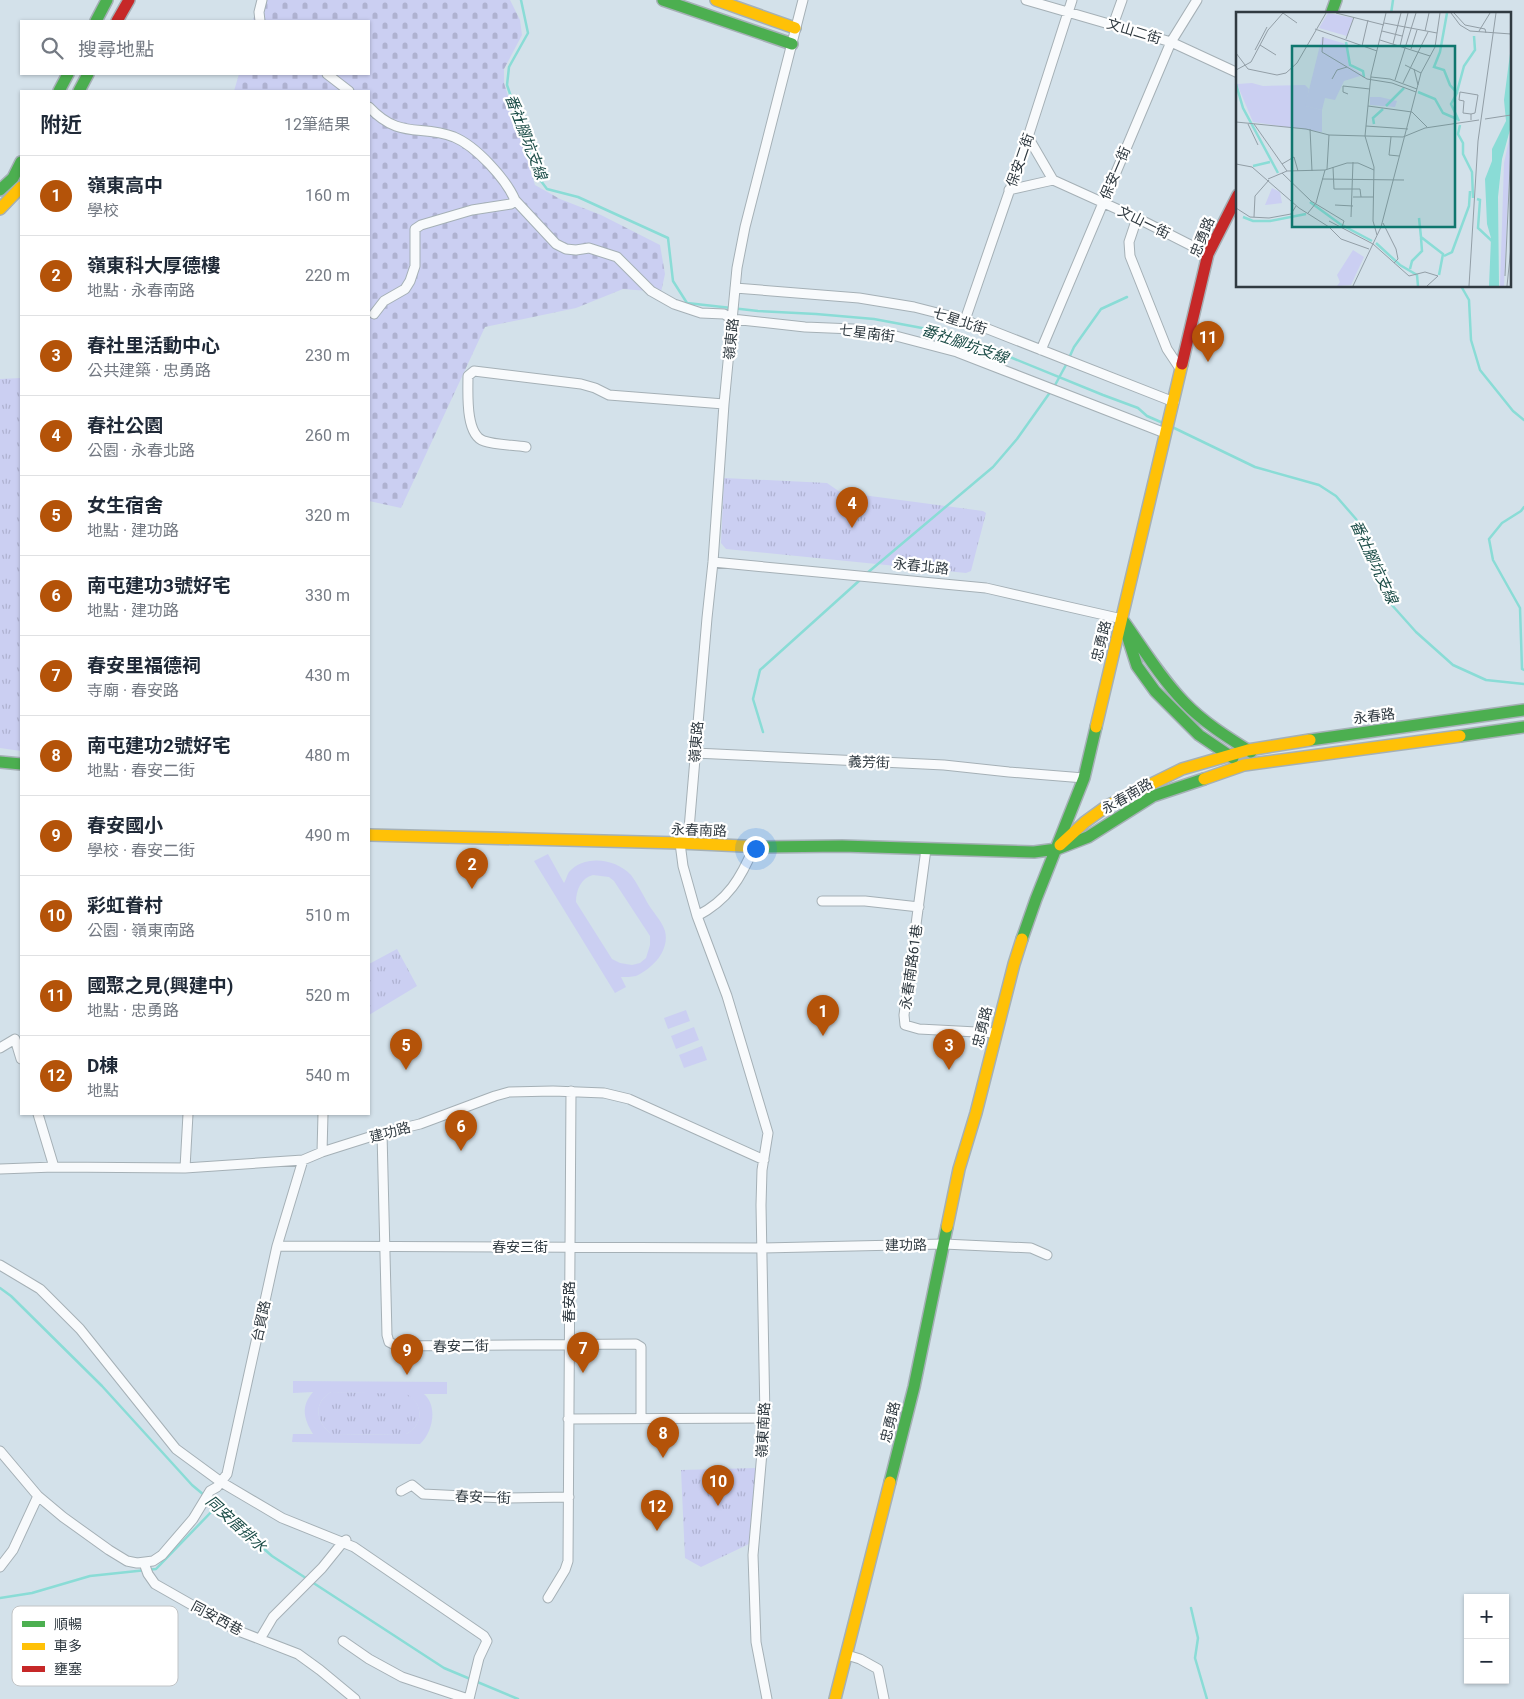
<!DOCTYPE html>
<html lang="zh-TW">
<meta charset="utf-8">
<style>
:root{--surface:#fff;--page:#f6f6f7;--text:#1f2937;--muted:#747a83;--line:#e0e1e3;--accent:#b45309}
body{margin:0;font-family:Roboto,"Noto Sans TC",sans-serif;background:var(--page);color:var(--text)}
.controls{position:absolute;right:15px;bottom:15px;display:grid;overflow:hidden;border-radius:0px;box-shadow:0 1px 4px #0004}
.controls button{width:45px;height:45px;display:grid;place-items:center;padding:0;border:0;border-bottom:1px solid var(--line);background:var(--surface);color:var(--text);font:25px sans-serif}
.you{position:absolute;left:755px;top:848px;width:18px;height:18px;margin:-12px;border:4px solid #fff;border-radius:50%;background:#1a73e8;box-shadow:0 0 0 8px #1a73e833}
.badge{display:grid;place-items:center;width:32px;height:32px;border-radius:50%;background:var(--accent);color:#fff;font-size:16px;font-weight:700}
.pin{position:absolute;translate:-50% -41px;filter:drop-shadow(0 1px 2px #0008)}
.pin::after{content:'';position:absolute;top:26px;width:18px;height:15px;background:inherit;clip-path:polygon(0 0,100% 0,50% 100%)}
.list{margin:0;padding:0;list-style:none}
h2{display:flex;justify-content:space-between;align-items:center;height:65px;margin:0;padding:0 20px;font-size:21px}
h2 small{font-size:16px;font-weight:400;color:var(--muted)}
.list li{display:grid;grid-template-columns:32px 1fr auto;gap:15px;align-items:center;box-sizing:border-box;height:80px;padding:0 20px;border-top:1px solid var(--line)}
.list b{display:block;font-size:19px;white-space:nowrap}
.list p{margin:0;font-size:16px;white-space:nowrap;color:var(--muted)}
.list em{font-size:16px;font-style:normal;color:var(--muted)}
.icon{flex:none;width:28px;height:28px;fill:none;stroke:currentColor;stroke-width:2;stroke-linecap:round;stroke-linejoin:round}
.map{position:relative;flex:none;width:1524px;height:1699px;overflow:hidden}
.search{position:absolute;background:var(--surface);box-shadow:0 1px 4px #0004;left:20px;top:20px;width:350px;height:55px;display:flex;align-items:center;gap:12px;box-sizing:border-box;padding:0 18px;border-radius:0px;color:var(--muted);font-size:19px}
.panel{position:absolute;background:var(--surface);box-shadow:0 1px 4px #0004;left:20px;top:90px;width:350px;height:1025px;border-radius:0px}
.map>svg:first-child{display:block}
.grass{fill:url(#grass-tufts)}
.cemetery{fill:url(#cemetery-stones)}
.pitch{fill:#cbcff2;fill-rule:evenodd}
.lines{fill:none;stroke-linecap:round;stroke-linejoin:round}
.stream{stroke:#8adcd6;stroke-width:2.5}
.street-casing{stroke:#a5b0b6;stroke-width:11}
.fast-casing{stroke:#a5b0b6;stroke-width:14}
.slow-casing{stroke:#a5b0b6;stroke-width:14}
.jam-casing{stroke:#a5b0b6;stroke-width:14}
.street{stroke:#f8fafc;stroke-width:9}
.fast{stroke:#4caf50;stroke-width:11}
.slow{stroke:#ffc107;stroke-width:11}
.jam{stroke:#c62828;stroke-width:11}
.labels{text-anchor:middle;dominant-baseline:central;stroke-width:4.5;stroke-linejoin:round;paint-order:stroke}
.street-label{font-size:14px;fill:#303a41;stroke:#fff}
.water-label{font-size:15px;font-style:italic;fill:#1b4c47;stroke:#fff}
.inset-river{fill:none;stroke:#8adcd6;stroke-width:2.5}
.inset-road{fill:none;stroke:#929ea6;stroke-width:1}
.view{fill:#0f766e;fill-opacity:0.15;stroke:#0f766e;stroke-width:2.5}
.inset-edge{fill:none;stroke:#303a41;stroke-width:2.5}
.key{fill:#fff;stroke:#c1c4c6;stroke-width:1}
.key-label{font-size:14px;fill:#303a41}
</style>
<div class="map">
<svg width="1524" height="1699" viewBox="0 0 1524 1699">
<defs>
<pattern id="grass-tufts" width="24" height="20" patternUnits="userSpaceOnUse" patternTransform="scale(1.25)"><rect width="24" height="20" fill="#cbcff2"/><path d="M3 7l-1-3M5 7V3M7 7l1-3M15 17l-1-3M17 17v-4M19 17l1-3" fill="none" stroke="#afb2d1"/></pattern>
<pattern id="cemetery-stones" width="16" height="16" patternUnits="userSpaceOnUse" patternTransform="scale(1.25)"><rect width="16" height="16" fill="#cbcff2"/><path d="M2 7V4a2 2 0 0 1 4 0v3zM10 15v-3a2 2 0 0 1 4 0v3z" fill="#afb2d1"/></pattern>
</defs>
<rect width="100%" height="100%" fill="#d3e1ea"/>
<path class="grass" d="M21 378V751L0 748V379Z
M724 478 827 483 840 492 983 511 986 513 971 571 966 573 726 549 721 543Z
M397 949 417 986 369 1015V964Z
M331 1392 406 1393C424 1403 424 1425 406 1434L333 1435C316 1424 312 1403 331 1392Z
M756 1468 751 1543 701 1567 685 1558 681 1470Z"/>
<path class="cemetery" d="M258 0H510L520 20 522 35 504 69V83L535 185 560 199 601 215 660 245 665 274 661 292 623 289 576 308 485 327 401 508 369 501V91H234L239 74H369V21H253Z"/>
<path class="pitch" d="M548 854 564 883C566 880 567 875 569 872 585 854 616 859 631 875 637 883 642 893 647 902 652 911 662 921 665 931 670 951 652 969 636 976 631 977 626 977 621 977L626 987 615 993 534 861ZM593 875 609 877 614 881 650 936V945L646 958 640 963 632 965 620 963 612 959 576 902C576 890 581 878 593 875Z
M686 1010 690 1021 668 1029 664 1018Z
M694 1027 699 1040 676 1049 671 1036Z
M702 1046 707 1060 684 1068 679 1055Z
M293 1381 447 1382V1394H424C438 1406 433 1432 420 1444L292 1442 293 1434H313C303 1418 301 1406 313 1392L293 1393ZM331 1392 406 1394C424 1403 424 1425 406 1434L333 1435C316 1424 312 1403 331 1392Z"/>
<g class="lines">
<path class="stream" d="M521 0 528 33 509 67 507 85 538 177 547 189 578 197 668 238 673 281 687 303 758 311 816 314 874 319 938 331 1005 355 1103 395 1138 408 1147 416 1163 423
M1391 14 1393 0
M1461 286 1469 300 1471 340 1480 370 1513 411 1524 420
M1069 358 1074 347 1101 309 1127 297
M1054 387 1067 363
M1170 426 1255 467 1319 485 1336 496 1356 519 1384 581 1391 604 1416 632 1453 665 1486 680 1524 684
M1524 507 1521 511 1502 523 1489 539 1493 560 1520 608 1522 669 1524 670
M866 574 993 467 1017 439 1051 391
M763 732 753 699 760 670 860 580
M0 1288 11 1296 102 1386 192 1485 204 1495
M208 1499 272 1556 444 1668 518 1699
M0 1598 32 1593 90 1576 156 1569 216 1507
M1191 1608 1198 1638 1195 1658 1207 1699"/>
<defs>
<path id="street" d="M1026 0 1171 42 1238 73
M260 21 259 12 262 0
M1113 25 1122 0
M327 74 349 91
M369 107C400 140 420 124 454 137 476 146 506 179 515 200L511 204 472 210 421 225 415 229V266L410 281 405 289 384 301 374 314
M1028 137 1053 180
M1053 180 1137 218 1208 254
M1009 190 1053 180
M515 200 556 244 566 249 576 250 589 248 617 257 651 291 674 304 701 313 724 314 732 319 805 327 853 329 892 335 957 352 1165 433
M1137 218 1129 242 1130 256 1167 349 1181 370
M735 288 859 298 914 307 965 320 1174 402
M965 320 1028 137 1072 0
M1041 350 1171 42 1197 0
M526 447C514 445 495 445 484 441 465 435 468 392 468 376L474 371 581 384 595 388 609 395 724 404
M713 562 986 588 1122 619
M695 753 944 765 1009 772 1084 778
M926 849 904 1015 905 1025 919 1029 996 1033
M822 901H865L919 907
M697 916C728 900 741 878 754 847
M0 1048 15 1039 21 1059
M38 1114 54 1167
M382 1133 387 1335 389 1342 397 1346 636 1344 641 1347V1418
M322 1152 323 1114
M185 1168 188 1114
M0 1169 54 1167 185 1168 303 1160 322 1152 382 1133 420 1124 495 1096 509 1092 553 1091 604 1093 629 1099 764 1160
M277 1246 763 1248 944 1244 1031 1248 1047 1255
M0 1265 40 1289 80 1329 176 1449 221 1482 282 1518 354 1547 484 1636 487 1641 479 1658 469 1699
M568 1419 765 1418
M0 1451 38 1496 63 1517 109 1550 127 1561 137 1563 153 1561 162 1555 193 1519 210 1491 217 1487 227 1474 277 1246 303 1160
M401 1491 412 1485 423 1494 504 1498 569 1497
M144 1563 148 1574 155 1584 236 1630 298 1654 320 1670 355 1699
M0 1567 13 1550 38 1496
M548 1598 565 1570 568 1561 571 1091
M260 1639 273 1617 322 1568 343 1542 346 1540
M343 1641 369 1659 402 1677 468 1699
M847 1655 860 1659 878 1669 884 1699
M767 1699 756 1642 753 1555 765 1418 761 1205 762 1170 768 1133 727 996 697 916 683 866 680 843 689 829 707 618 713 562 724 404 737 268 745 227 803 0"/>
<path id="fast" d="M663 0 792 44
M1331 14 1336 0
M96 21 107 0
M59 91 68 74
M79 91 88 74
M0 190 13 178 21 162
M1122 619C1142 647 1160 677 1184 702 1203 722 1227 737 1251 752
M1126 632 1137 666 1155 691 1199 735 1233 758
M1460 736 1524 727
M1310 740 1524 710
M0 762 21 764
M764 847 842 846 1034 852 1057 849 1088 837 1153 796 1204 779
M1022 939 1036 899 1084 778 1096 727
M890 1482 914 1387 947 1227"/>
<path id="slow" d="M716 0 795 28
M0 209 21 187
M1096 727 1182 364
M1204 779 1244 765 1460 736
M369 835 680 843 764 847
M1060 845 1085 822 1107 806 1182 769 1248 750 1310 740
M947 1227 959 1169 976 1113 1014 964 1022 939
M835 1699 890 1482"/>
<path id="jam" d="M117 21 129 0
M1182 364 1208 254 1238 195"/>
</defs>
<use href="#street" class="street-casing"/>
<use href="#fast" class="fast-casing"/>
<use href="#slow" class="slow-casing"/>
<use href="#jam" class="jam-casing"/>
<use href="#street" class="street"/>
<use href="#fast" class="fast"/>
<use href="#slow" class="slow"/>
<use href="#jam" class="jam"/>
</g>
<g class="labels">
<g class="street-label">
<text transform="translate(1134 31) rotate(17)">文山二街</text>
<text transform="translate(1020 160) rotate(-71)">保安二街</text>
<text transform="translate(1115 173) rotate(-67)">保安一街</text>
<text transform="translate(1144 222) rotate(26)">文山一街</text>
<text transform="translate(1202 237) rotate(-68)">忠勇路</text>
<text transform="translate(960 321) rotate(18)">七星北街</text>
<text transform="translate(867 333) rotate(7)">七星南街</text>
<text transform="translate(731 339) rotate(-84)">嶺東路</text>
<text transform="translate(921 566) rotate(6)">永春北路</text>
<text transform="translate(1101 641) rotate(-76)">忠勇路</text>
<text transform="translate(1374 716) rotate(-7)">永春路</text>
<text transform="translate(696 742) rotate(-85)">嶺東路</text>
<text transform="translate(869 762) rotate(2)">義芳街</text>
<text transform="translate(1127 796) rotate(-30)">永春南路</text>
<text transform="translate(699 830) rotate(2)">永春南路</text>
<text transform="translate(911 967) rotate(-82)">永春南路61巷</text>
<text transform="translate(982 1027) rotate(-76)">忠勇路</text>
<text transform="translate(390 1132) rotate(-15)">建功路</text>
<text transform="translate(906 1245) rotate(-1)">建功路</text>
<text x="520" y="1247">春安三街</text>
<text transform="translate(569 1302) rotate(-90)">春安路</text>
<text transform="translate(261 1321) rotate(-78)">台貿路</text>
<text transform="translate(461 1346) rotate(-1)">春安二街</text>
<text transform="translate(890 1422) rotate(-76)">忠勇路</text>
<text transform="translate(763 1430) rotate(-87)">嶺東南路</text>
<text transform="translate(483 1497) rotate(2)">春安一街</text>
<text transform="translate(217 1618) rotate(28)">同安西巷</text>
</g>
<g class="water-label">
<text transform="translate(526 137) rotate(69)">番社腳坑支線</text>
<text transform="translate(965 344) rotate(19)">番社腳坑支線</text>
<text transform="translate(1374 562) rotate(65)">番社腳坑支線</text>
<text transform="translate(236 1524) rotate(42)">同安厝排水</text>
</g>
</g>
<g transform="translate(1236 12)">
<rect width="275" height="275" fill="#d3e1ea"/>
<path d="M92 1 117 6 111 24 83 16ZM16 71 27 74 69 73 73 77 70 94 86 98V120L17 110 1 72ZM134 85H144L161 89 159 95 134 93ZM275 118 268 274H264L268 151ZM36 176 44 180 46 191 29 193ZM117 238 128 245 115 273 101 274 104 270 101 263Z" fill="#cbcff2"/>
<path d="M86 25 110 32 113 54 127 63 108 69 99 88 89 86 86 98 69 94Z" fill="#cbcff2"/>
<path d="M275 34V114L266 147 262 185 263 274H253L255 226 251 212 249 167 256 149V137L270 109 268 88Z" fill="#8adcd6"/>
<path class="inset-river" d="M211 1 204 40 198 55 208 58 214 73 221 81 215 92 223 109M110 30 114 53 127 59 128 65M0 72 7 96 42 161M182 80 199 87 207 101 221 107M221 80 228 54 239 38 238 24M150 94 168 76M138 112 137 106 147 97M224 113 222 122 227 131V142L236 160 237 186M17 154 34 150M241 187 244 188 242 216 256 229M74 190 104 212 136 229M7 205 17 209H34L70 202M183 206 185 225 207 242 203 263M140 231 164 253 181 263 182 274M208 244 216 240 233 194 234 179M174 257 176 249 186 239 185 226"/>
<path class="inset-road" d="M47 1 61 11M100 1 148 13M215 1 224 13 234 19 275 22M218 1 229 13 249 17 250 21M148 11 201 21M79 17 141 39M146 19 166 24M189 19 193 1M243 19 254 1M87 25 86 40 111 55 101 58 96 67M110 27 118 5M144 28 194 44M157 32 165 1M24 33 40 43M126 34 132 8M164 34 172 1M175 37 181 18M19 38 31 15M0 41 12 57 41 63 50 61 61 51 90 1M169 53 185 61M111 55 131 67 156 71 180 80M178 57 182 73M0 58 15 50 32 18 47 1M135 65 154 67 181 77M159 68 180 1M167 71 192 20M112 82 107 80V74L134 77M132 94 176 100 191 115M249 107 275 103M235 108V102L227 101 228 89 223 88 224 80 242 83 239 101 235 102M0 110 70 117 93 123 167 125 189 116 243 108M12 112 22 133M18 112 51 159M130 114 172 117M74 117 76 159M155 125 153 143 163 144M0 152 16 155 63 196 93 215 105 227 133 237M46 152 58 145 62 159M97 155 98 177H124L125 185M91 157 93 123M46 161 75 189 108 209 106 215M32 167 51 159 89 158 111 151H122L138 158M86 167 168 168M117 185H138M99 193 117 194M0 196 14 205 33 206 55 202 60 194M72 201 80 191 89 158M18 205 19 184 33 168M115 205 117 150M93 209 137 232 173 264 189 260 202 264 191 274M147 211 160 237 162 247 158 251M141 223 137 209 138 155 129 124 135 63 150 1M269 264 275 134M117 274 145 215 185 61 199 35 204 1M233 274 242 129 260 1M271 274 275 235"/>
<path class="view" d="M56 34H219V215H56Z"/>
<rect width="275" height="275" class="inset-edge"/>
</g>
<rect x="12" y="1606" width="166" height="80" rx="8" class="key"/>
<rect x="22" y="1621" width="23" height="6" fill="#4caf50"/>
<rect x="22" y="1643" width="23" height="7" fill="#ffc107"/>
<rect x="22" y="1666" width="23" height="6" fill="#c62828"/>
<g class="key-label">
<text x="54" y="1629">順暢</text>
<text x="54" y="1651">車多</text>
<text x="54" y="1674">壅塞</text>
</g>
</svg>
<div class="controls">
<button>+</button>
<button>−</button>
</div>
<div class="you"></div>
<div class="pin badge" style="left:823px;top:1036px">1</div>
<div class="pin badge" style="left:472px;top:889px">2</div>
<div class="pin badge" style="left:949px;top:1070px">3</div>
<div class="pin badge" style="left:852px;top:528px">4</div>
<div class="pin badge" style="left:406px;top:1070px">5</div>
<div class="pin badge" style="left:461px;top:1151px">6</div>
<div class="pin badge" style="left:583px;top:1373px">7</div>
<div class="pin badge" style="left:663px;top:1458px">8</div>
<div class="pin badge" style="left:407px;top:1375px">9</div>
<div class="pin badge" style="left:718px;top:1506px">10</div>
<div class="pin badge" style="left:1208px;top:362px">11</div>
<div class="pin badge" style="left:657px;top:1531px">12</div>
<div class="search"><svg class="icon" aria-label="search" viewBox="0 0 24 24"><circle cx="10" cy="10" r="6"/><path d="M15 15l6 6"/></svg>搜尋地點</div>
<section class="panel">
<h2>附近<small>12筆結果</small></h2>
<ul class="list">
<li><span class="badge">1</span><div><b>嶺東高中</b><p>學校</p></div><em>160 m</em></li>
<li><span class="badge">2</span><div><b>嶺東科大厚德樓</b><p>地點 · 永春南路</p></div><em>220 m</em></li>
<li><span class="badge">3</span><div><b>春社里活動中心</b><p>公共建築 · 忠勇路</p></div><em>230 m</em></li>
<li><span class="badge">4</span><div><b>春社公園</b><p>公園 · 永春北路</p></div><em>260 m</em></li>
<li><span class="badge">5</span><div><b>女生宿舍</b><p>地點 · 建功路</p></div><em>320 m</em></li>
<li><span class="badge">6</span><div><b>南屯建功3號好宅</b><p>地點 · 建功路</p></div><em>330 m</em></li>
<li><span class="badge">7</span><div><b>春安里福德祠</b><p>寺廟 · 春安路</p></div><em>430 m</em></li>
<li><span class="badge">8</span><div><b>南屯建功2號好宅</b><p>地點 · 春安二街</p></div><em>480 m</em></li>
<li><span class="badge">9</span><div><b>春安國小</b><p>學校 · 春安二街</p></div><em>490 m</em></li>
<li><span class="badge">10</span><div><b>彩虹眷村</b><p>公園 · 嶺東南路</p></div><em>510 m</em></li>
<li><span class="badge">11</span><div><b>國聚之見(興建中)</b><p>地點 · 忠勇路</p></div><em>520 m</em></li>
<li><span class="badge">12</span><div><b>D棟</b><p>地點</p></div><em>540 m</em></li>
</ul>
</section>
</div>
